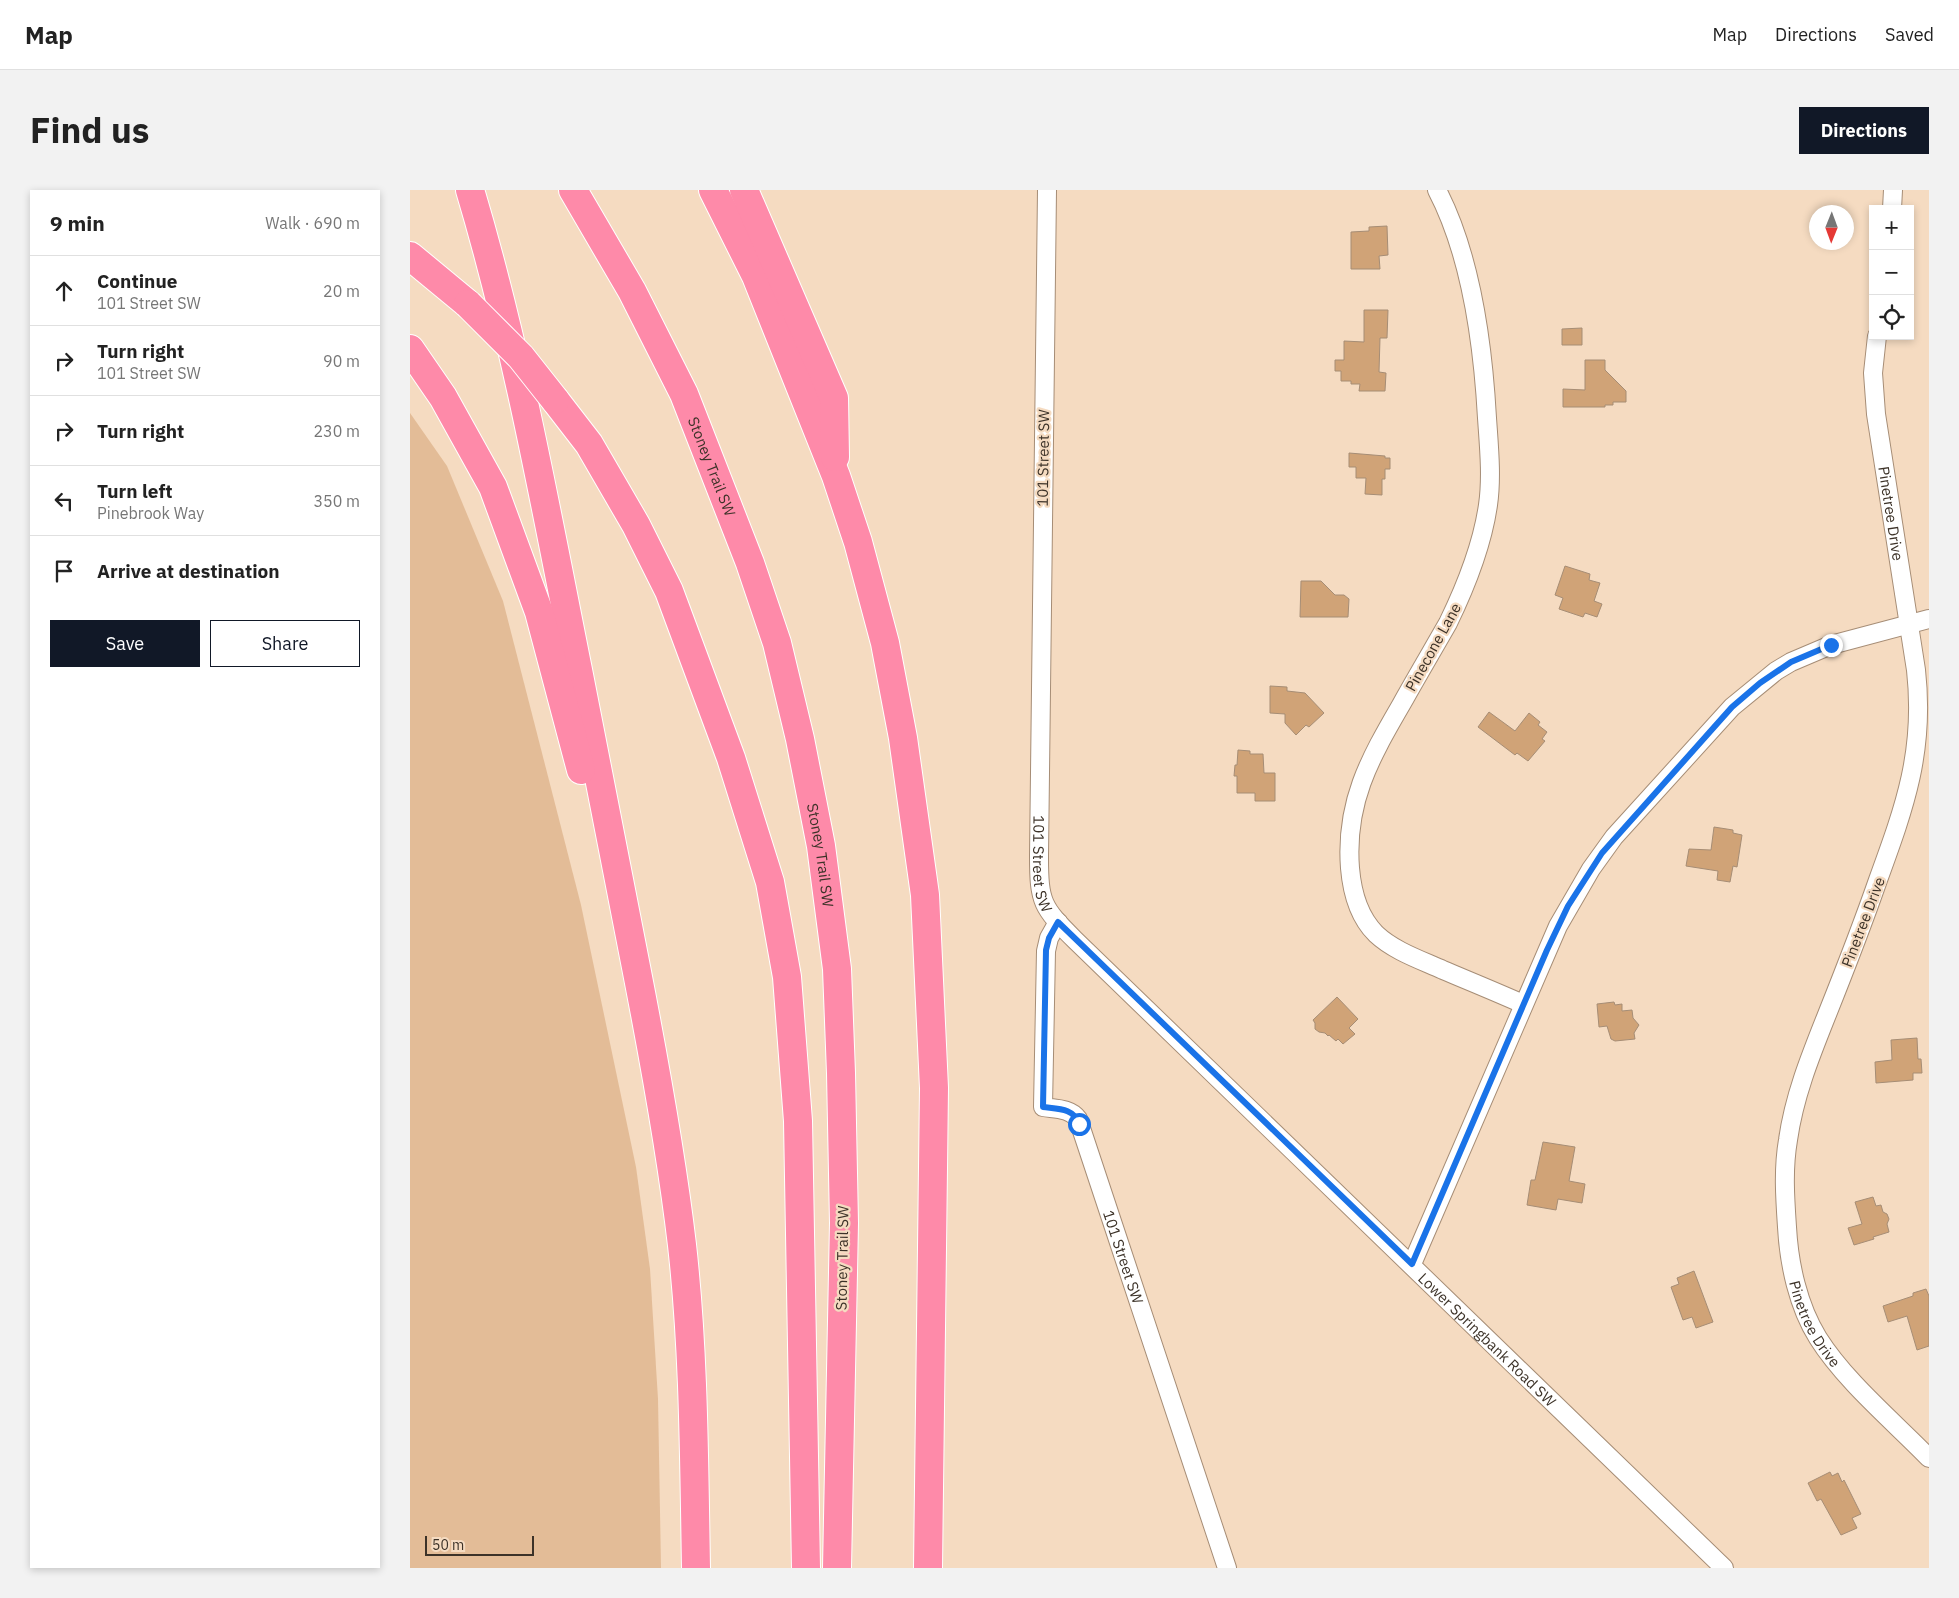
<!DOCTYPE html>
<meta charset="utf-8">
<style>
:root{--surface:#fff;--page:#f2f2f2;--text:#222;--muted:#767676;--line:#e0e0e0;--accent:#111827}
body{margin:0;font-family:"IBM Plex Sans",sans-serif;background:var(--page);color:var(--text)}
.controls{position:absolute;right:15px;top:15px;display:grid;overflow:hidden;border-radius:0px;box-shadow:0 2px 8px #0003}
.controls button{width:45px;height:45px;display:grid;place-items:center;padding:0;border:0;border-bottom:1px solid var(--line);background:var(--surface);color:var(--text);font:25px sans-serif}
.compass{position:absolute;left:1399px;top:15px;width:45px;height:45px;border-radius:50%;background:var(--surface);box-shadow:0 2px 8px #0003;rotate:181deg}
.scale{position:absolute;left:15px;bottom:12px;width:109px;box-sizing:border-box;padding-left:5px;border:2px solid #3c3228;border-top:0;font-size:14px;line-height:18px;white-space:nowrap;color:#3c3228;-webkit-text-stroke:4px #f5dbc1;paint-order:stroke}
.stop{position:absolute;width:15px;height:15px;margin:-11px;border:4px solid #1a73e8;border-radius:50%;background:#fff}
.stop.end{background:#1a73e8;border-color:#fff;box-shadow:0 1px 5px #0008}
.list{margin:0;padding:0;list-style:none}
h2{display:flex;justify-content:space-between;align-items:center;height:65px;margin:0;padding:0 20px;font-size:21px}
h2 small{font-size:16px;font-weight:400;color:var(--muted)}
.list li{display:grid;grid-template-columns:32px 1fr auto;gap:15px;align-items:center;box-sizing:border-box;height:70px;padding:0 20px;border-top:1px solid var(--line)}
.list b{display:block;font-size:19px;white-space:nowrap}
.list p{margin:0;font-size:16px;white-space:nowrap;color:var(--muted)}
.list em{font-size:16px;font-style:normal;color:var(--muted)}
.actions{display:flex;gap:10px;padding:15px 20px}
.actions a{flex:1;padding:11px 0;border:1px solid var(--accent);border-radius:0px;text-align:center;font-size:18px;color:var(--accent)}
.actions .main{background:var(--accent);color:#fff}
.icon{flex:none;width:28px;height:28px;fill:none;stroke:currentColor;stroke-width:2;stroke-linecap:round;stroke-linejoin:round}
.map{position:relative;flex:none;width:1519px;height:1378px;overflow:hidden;border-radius:0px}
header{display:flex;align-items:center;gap:30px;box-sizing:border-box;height:70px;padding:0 25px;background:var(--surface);border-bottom:1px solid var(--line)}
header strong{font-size:24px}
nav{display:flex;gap:28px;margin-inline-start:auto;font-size:18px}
.intro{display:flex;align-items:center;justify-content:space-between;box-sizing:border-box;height:120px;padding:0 30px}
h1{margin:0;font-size:35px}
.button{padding:12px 22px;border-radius:0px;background:var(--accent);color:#fff;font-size:18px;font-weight:700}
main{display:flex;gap:30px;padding:0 30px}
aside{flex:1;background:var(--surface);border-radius:0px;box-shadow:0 2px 8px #0003}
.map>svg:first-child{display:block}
.green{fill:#e3bc97}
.building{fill:#d0a377;stroke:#a68d75}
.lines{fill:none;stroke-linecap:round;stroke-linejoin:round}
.street-casing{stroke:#a68d76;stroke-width:20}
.highway-casing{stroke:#fff;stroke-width:30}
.street{stroke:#fff;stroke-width:18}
.highway{stroke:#fe8aa9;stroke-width:28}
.highway-bridge-casing{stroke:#fff;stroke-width:30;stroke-linecap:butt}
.highway-bridge{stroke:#fe8aa9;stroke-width:28}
.route{stroke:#1a73e8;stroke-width:6}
.labels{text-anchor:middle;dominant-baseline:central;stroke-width:4.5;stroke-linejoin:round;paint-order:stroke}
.street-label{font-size:15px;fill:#3c3228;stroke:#f5dbc1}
</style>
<header>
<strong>Map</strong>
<nav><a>Map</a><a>Directions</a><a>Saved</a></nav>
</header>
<div class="intro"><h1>Find us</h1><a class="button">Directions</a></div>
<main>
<aside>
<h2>9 min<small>Walk · 690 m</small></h2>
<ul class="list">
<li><svg class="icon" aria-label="ahead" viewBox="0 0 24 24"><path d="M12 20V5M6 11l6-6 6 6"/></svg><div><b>Continue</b><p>101 Street SW</p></div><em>20 m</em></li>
<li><svg class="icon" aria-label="right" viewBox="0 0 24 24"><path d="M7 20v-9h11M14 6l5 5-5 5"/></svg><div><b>Turn right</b><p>101 Street SW</p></div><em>90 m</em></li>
<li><svg class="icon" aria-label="right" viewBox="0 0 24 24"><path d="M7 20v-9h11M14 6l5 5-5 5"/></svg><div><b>Turn right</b></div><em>230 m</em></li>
<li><svg class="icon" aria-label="left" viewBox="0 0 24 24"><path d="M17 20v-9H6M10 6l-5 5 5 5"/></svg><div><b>Turn left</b><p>Pinebrook Way</p></div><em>350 m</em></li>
<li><svg class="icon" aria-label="arrive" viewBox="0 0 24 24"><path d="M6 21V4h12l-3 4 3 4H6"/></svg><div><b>Arrive at destination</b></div></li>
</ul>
<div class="actions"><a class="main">Save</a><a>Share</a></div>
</aside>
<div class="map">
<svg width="1519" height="1378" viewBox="0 0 1519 1378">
<rect width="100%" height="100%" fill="#f5dbc1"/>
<path class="green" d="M0 223 37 276 93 411 171 715 226 977 240 1079 248 1209 251 1378H0Z"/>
<path class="building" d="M977 36 978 65 969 66 970 79H941V42L959 41V37Z
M954 120H978L977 148H970L969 182 976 183 975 201H949L950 194H941V191H931V181H925V170H934V151L954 152Z
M1172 138V155H1152V139Z
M1175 170H1195V180L1216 201V212H1203V215H1195V217H1153V199L1175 200Z
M939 263 975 266V268H980V279H975V289H972V305L955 304 956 288H946V277H939Z
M1155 376 1180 384 1179 390 1190 393 1184 411 1192 414 1187 427 1175 423 1173 427 1149 419 1153 408 1145 405Z
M891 391H911L925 405H934L939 409 938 427H890Z
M860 496 877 497V501L895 503 914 523 899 537 896 535 886 545 875 533V524L860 523Z
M1079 522 1105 541 1119 523 1130 532 1128 535 1137 542 1132 549 1135 551 1118 571 1107 563 1105 565 1068 537Z
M828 560 840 561V564H853L854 583H865V611H845V603H827V586H824L825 575H827Z
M1304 637 1323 640V643L1332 645 1327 677 1323 676 1320 692 1307 690 1308 681 1276 676 1279 659 1301 660Z
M927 807 948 829 939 838 945 844 933 854 928 849 926 851 919 845 918 846 915 843 909 842 905 839V833L903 830Z
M1204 812 1205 815 1212 814V821L1222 820 1223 828 1229 835 1224 843 1225 849 1205 851 1201 849 1197 836 1189 837 1187 814Z
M1507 848 1508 869H1511L1512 883H1503V890L1466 893 1465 872 1482 870 1481 850Z
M1133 952 1165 957 1159 991 1175 994 1172 1013 1148 1009 1146 1020 1117 1015 1121 990H1125Z
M1463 1007 1466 1016 1471 1015 1473 1022 1477 1024 1479 1029 1477 1034 1479 1042 1463 1047 1464 1049 1444 1055 1438 1038 1452 1034 1445 1012Z
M1284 1081 1303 1132 1286 1138 1282 1127 1273 1130 1261 1097 1269 1094 1267 1088Z
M1516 1099 1519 1106V1156L1507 1160 1497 1126 1478 1132 1473 1116 1503 1106V1103Z
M1420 1282 1422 1286 1428 1283 1432 1292 1434 1290 1451 1324 1442 1328 1447 1338 1431 1345 1411 1309 1407 1311 1398 1293Z"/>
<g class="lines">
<defs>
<g id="street">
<path id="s1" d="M637 0 629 666C629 713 632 717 665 750L1314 1378"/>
<path d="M1027 0C1061 65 1073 156 1077 228 1079 257 1082 287 1078 315 1072 357 1056 396 1038 433 1022 461 1006 488 991 515 959 570 935 613 940 678 942 702 949 727 966 744 984 761 1011 770 1033 780 1059 791 1086 802 1113 814"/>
<path d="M1482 19 1483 0"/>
<path id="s2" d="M1467 146 1463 183 1466 224 1506 480C1515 561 1495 616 1468 690 1452 736 1434 782 1416 827 1400 867 1384 907 1378 950 1373 979 1375 1008 1377 1037 1379 1074 1388 1116 1408 1148 1435 1191 1483 1231 1519 1268"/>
<path id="s3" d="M648 732 639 748 636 761 633 917C645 919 660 918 668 929L817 1378"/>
<path d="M1002 1074 1148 736 1181 679 1204 647 1322 517 1366 481 1381 472 1421 455 1519 429"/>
</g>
<g id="highway">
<path d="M60 0C107 157 136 320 168 480 188 579 207 678 226 777 244 869 261 961 272 1055 284 1162 284 1270 286 1378"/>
<path id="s4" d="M163 0 222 101 274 204 340 373 367 453 390 549 411 656 427 779 431 883 434 1033 427 1378"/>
<path d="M303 0 346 86 426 286 448 352 475 453 493 548 515 705 524 898 518 1378"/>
<path d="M334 0 424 208 425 267"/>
<path d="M0 66 58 114"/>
<path d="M0 159 33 207 83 297 129 422 171 580"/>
<path d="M145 210 179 254 226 335 259 401 321 568 360 692 377 787 388 931 396 1378"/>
</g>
</defs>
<use href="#street" class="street-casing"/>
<use href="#highway" class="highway-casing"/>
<use href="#street" class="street"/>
<use href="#highway" class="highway"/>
<defs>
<path id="highway-bridge" d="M58 114 111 167 145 210"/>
</defs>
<use href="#highway-bridge" class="highway-bridge-casing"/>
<use href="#highway-bridge" class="highway-bridge"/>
</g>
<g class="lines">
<path class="route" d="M669 934C664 918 648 919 633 917L636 760 639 748 648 732 1002 1074 1137 760 1158 716 1192 663 1322 517 1350 493 1381 472 1421 455"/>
</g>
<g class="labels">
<g class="street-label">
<text transform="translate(633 268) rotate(-89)">101 Street SW</text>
<text stroke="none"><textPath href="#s4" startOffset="310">Stoney Trail SW</textPath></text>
<text stroke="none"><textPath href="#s2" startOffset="179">Pinetree Drive</textPath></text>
<text transform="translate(1023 457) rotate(-61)">Pinecone Lane</text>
<text stroke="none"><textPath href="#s4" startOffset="715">Stoney Trail SW</textPath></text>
<text stroke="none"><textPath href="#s1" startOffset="674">101 Street SW</textPath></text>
<text transform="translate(1453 732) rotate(-69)">Pinetree Drive</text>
<text stroke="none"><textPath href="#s3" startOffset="371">101 Street SW</textPath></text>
<text transform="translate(432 1068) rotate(-89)">Stoney Trail SW</text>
<text stroke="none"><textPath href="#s2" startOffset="1018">Pinetree Drive</textPath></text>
<text stroke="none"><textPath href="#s1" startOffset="1336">Lower Springbank Road SW</textPath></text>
</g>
</g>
</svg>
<div class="controls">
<button>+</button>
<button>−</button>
<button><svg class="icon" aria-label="locate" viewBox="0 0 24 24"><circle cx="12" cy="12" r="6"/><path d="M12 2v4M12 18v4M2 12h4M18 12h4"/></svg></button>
</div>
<svg class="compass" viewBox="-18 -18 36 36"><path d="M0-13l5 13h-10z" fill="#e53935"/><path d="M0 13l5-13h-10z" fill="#767676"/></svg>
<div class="scale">50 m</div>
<div class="stop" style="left:669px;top:934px"></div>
<div class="stop end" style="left:1421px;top:455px"></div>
</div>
</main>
